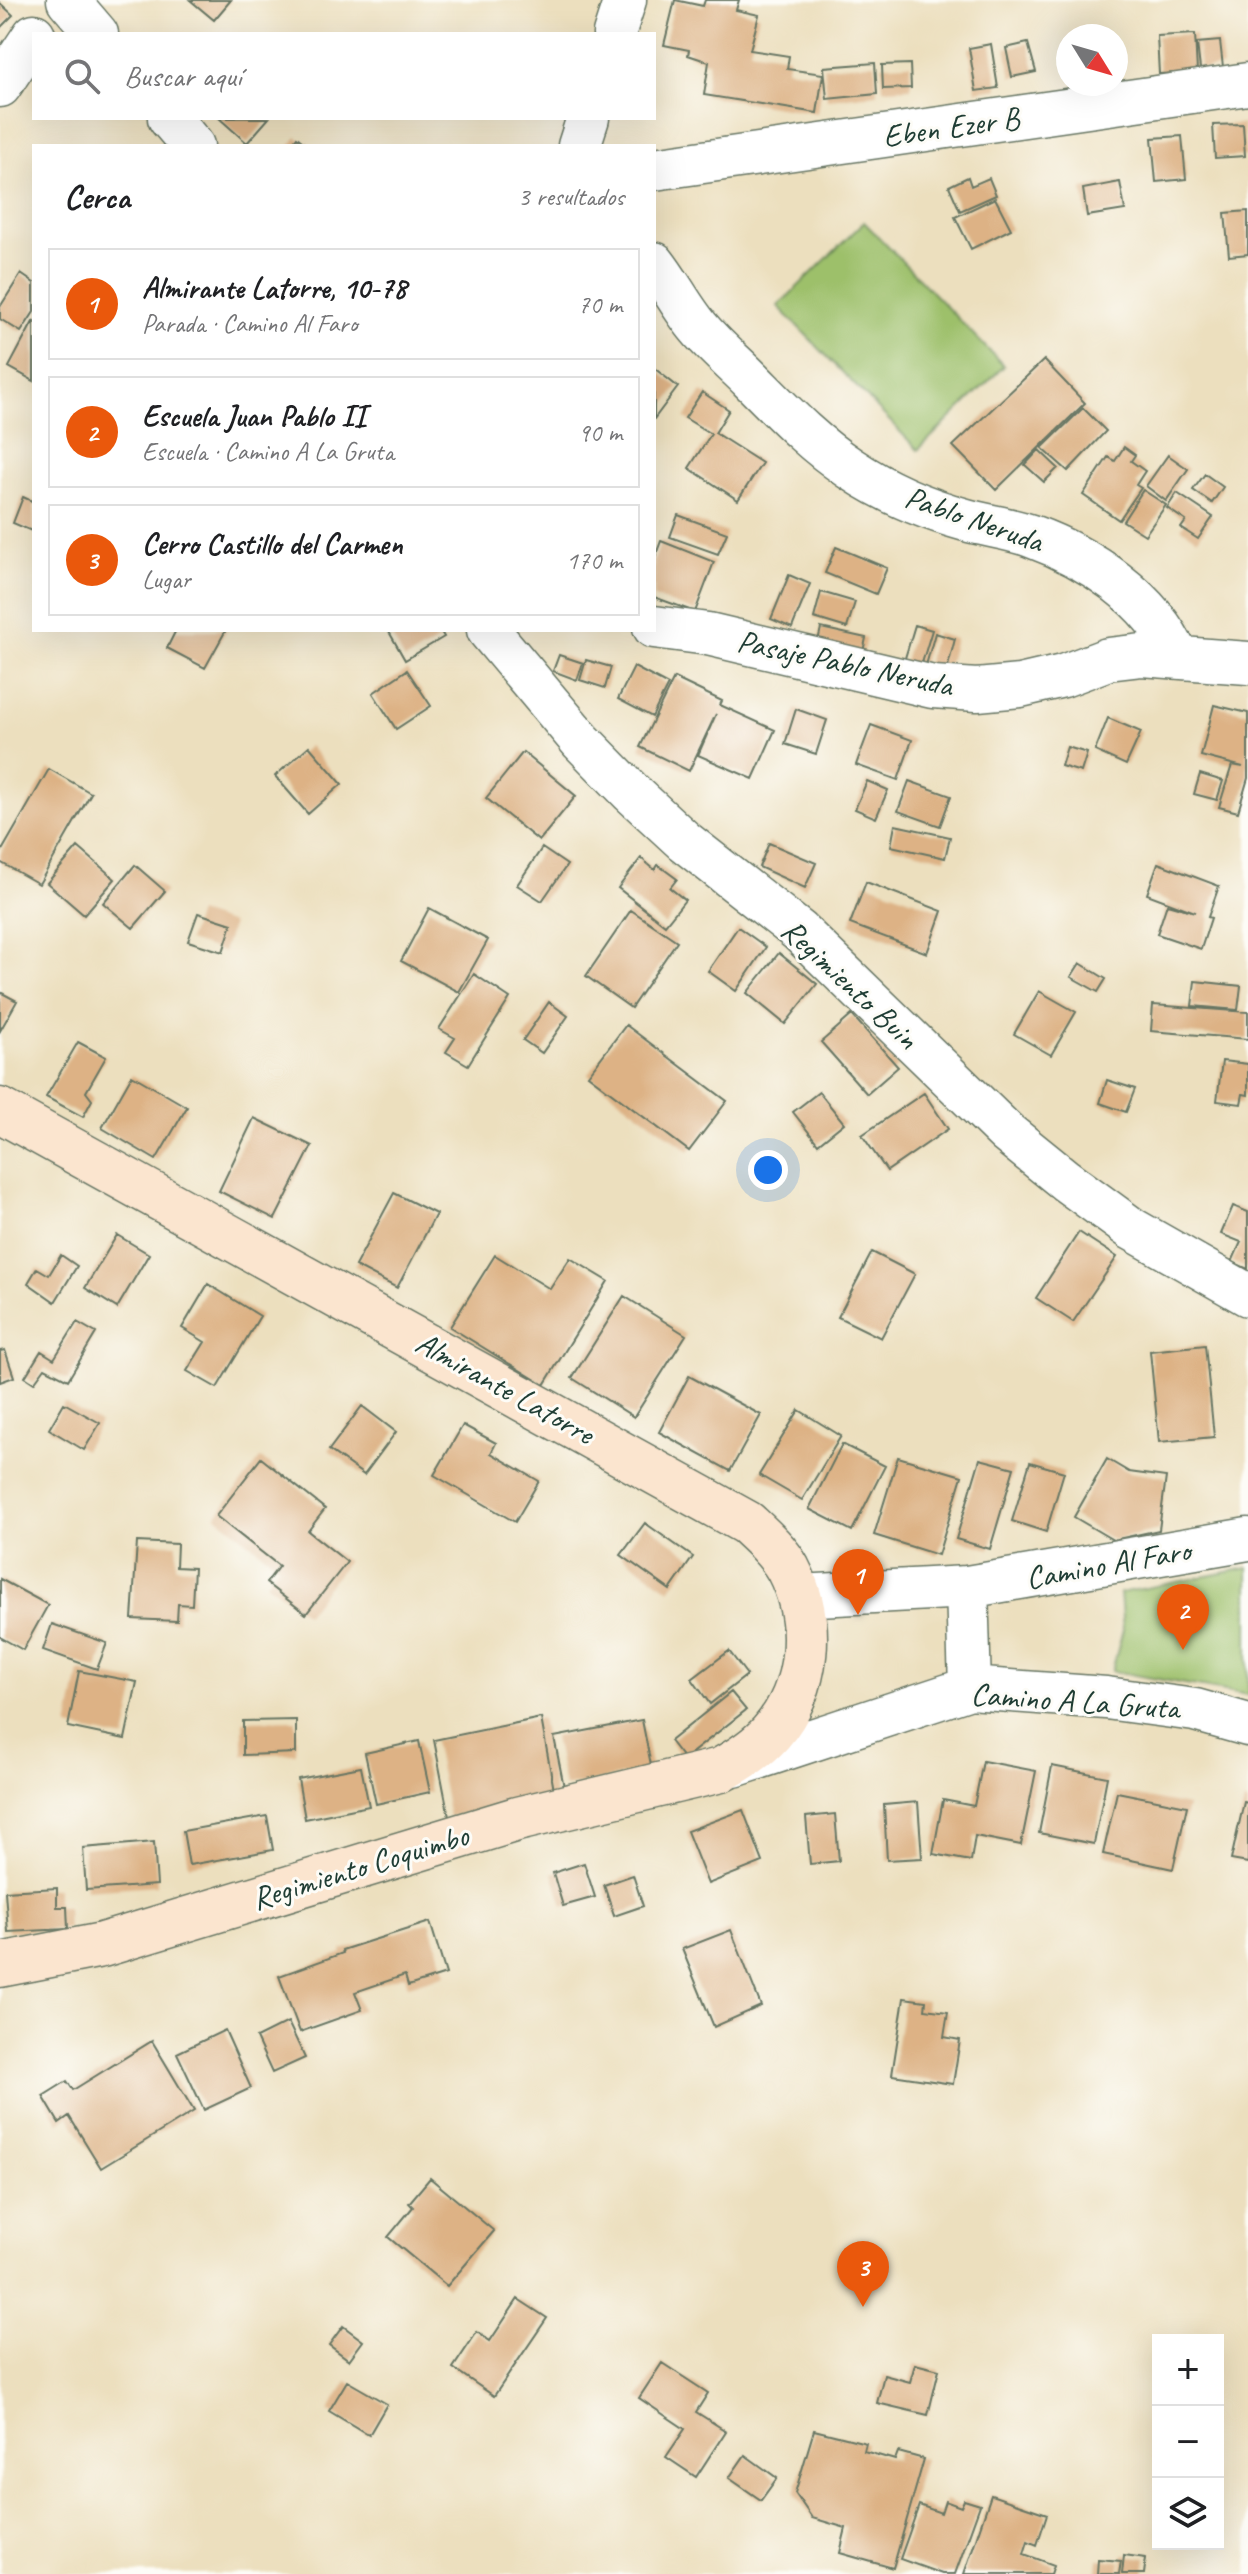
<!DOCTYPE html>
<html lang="es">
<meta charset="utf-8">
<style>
:root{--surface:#fff;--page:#f2f2f2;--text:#202124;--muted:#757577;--line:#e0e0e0;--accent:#ea580c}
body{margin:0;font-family:Caveat,sans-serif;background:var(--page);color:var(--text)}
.controls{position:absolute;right:24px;bottom:24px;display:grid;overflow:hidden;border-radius:0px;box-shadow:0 8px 32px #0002}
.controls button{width:72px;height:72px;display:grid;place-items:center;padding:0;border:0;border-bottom:2px solid var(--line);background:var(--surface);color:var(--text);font:40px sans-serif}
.compass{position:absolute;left:1056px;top:24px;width:72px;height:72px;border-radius:50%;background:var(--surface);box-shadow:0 8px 32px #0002;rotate:127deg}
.you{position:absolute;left:768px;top:1170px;width:28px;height:28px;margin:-20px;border:6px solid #fff;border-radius:50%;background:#1a73e8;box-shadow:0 0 0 12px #1a73e833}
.badge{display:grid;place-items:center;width:52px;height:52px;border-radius:50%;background:var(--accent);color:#fff;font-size:26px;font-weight:700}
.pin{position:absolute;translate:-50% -66px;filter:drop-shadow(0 2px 4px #0008)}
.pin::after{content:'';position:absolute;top:42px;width:28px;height:24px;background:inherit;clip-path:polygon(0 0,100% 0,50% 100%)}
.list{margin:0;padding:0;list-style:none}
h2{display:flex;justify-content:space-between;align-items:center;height:104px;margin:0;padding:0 32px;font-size:34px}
h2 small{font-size:26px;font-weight:400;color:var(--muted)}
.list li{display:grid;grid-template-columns:52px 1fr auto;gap:24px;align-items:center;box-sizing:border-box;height:112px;margin:0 16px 16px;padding:0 16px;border:2px solid var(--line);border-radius:0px}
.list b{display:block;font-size:30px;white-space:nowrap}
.list p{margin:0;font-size:26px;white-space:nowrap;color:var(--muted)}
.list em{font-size:26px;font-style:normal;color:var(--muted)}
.icon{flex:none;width:44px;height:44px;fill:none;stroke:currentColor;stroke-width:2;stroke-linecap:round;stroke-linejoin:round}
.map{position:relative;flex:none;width:1248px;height:2574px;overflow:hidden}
.search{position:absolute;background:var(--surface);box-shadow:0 8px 32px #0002;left:32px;top:32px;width:624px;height:88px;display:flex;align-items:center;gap:20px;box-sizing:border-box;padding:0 28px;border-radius:0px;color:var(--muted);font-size:30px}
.panel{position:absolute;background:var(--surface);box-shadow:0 8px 32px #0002;left:32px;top:144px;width:624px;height:488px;border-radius:0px}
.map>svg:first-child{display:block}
.green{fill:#9dc06a;stroke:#5e7e4f;stroke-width:2}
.building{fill:#ddb285}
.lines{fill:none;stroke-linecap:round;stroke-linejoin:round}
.street-casing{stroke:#677664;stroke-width:45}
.secondary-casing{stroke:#677664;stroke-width:47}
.street{stroke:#fff;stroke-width:42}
.secondary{stroke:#fbe5cf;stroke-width:44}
.labels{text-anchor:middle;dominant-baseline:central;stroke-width:6;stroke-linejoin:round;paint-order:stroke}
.street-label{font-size:32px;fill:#1f3d34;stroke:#fdfcf7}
</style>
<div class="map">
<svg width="1248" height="2574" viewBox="0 0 1248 2574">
<rect width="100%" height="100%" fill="#fdfcf7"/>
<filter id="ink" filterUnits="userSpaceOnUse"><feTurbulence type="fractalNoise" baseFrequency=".0125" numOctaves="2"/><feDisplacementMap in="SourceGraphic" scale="16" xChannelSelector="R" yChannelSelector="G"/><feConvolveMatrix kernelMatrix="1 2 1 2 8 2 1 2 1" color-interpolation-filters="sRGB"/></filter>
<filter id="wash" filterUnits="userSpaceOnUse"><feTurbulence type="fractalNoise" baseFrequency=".006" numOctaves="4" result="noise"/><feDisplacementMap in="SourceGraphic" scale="32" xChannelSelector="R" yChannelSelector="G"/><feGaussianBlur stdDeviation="1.8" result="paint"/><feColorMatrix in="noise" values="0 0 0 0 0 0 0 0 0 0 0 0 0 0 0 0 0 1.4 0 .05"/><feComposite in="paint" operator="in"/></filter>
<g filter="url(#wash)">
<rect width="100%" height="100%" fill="#ecdfbe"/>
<path class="green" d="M864 222 1004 366 918 450 778 306Z
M1248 1568V1695L1112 1671 1123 1630 1120 1593Z"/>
<g id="blocks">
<path class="building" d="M190 0H231L214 20Z
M675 0 703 6 705 0H739L736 10 759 15 750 50 789 56 787 69 823 74 817 113 704 95 709 62 688 55 689 50 664 45Z
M0 3 13 15 0 28Z
M1195 34 1197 72 1159 74 1157 36Z
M1220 41 1223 67 1200 69 1197 43Z
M1028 43 1036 72 1012 77 1006 48Z
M991 44 998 88 976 91 969 48Z
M875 63 877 94 827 99 824 67Z
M910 64 911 88 883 89 882 65Z
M219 118H269L247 143Z
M1243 124 1245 156 1215 158 1213 125Z
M1182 136 1186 179 1156 182 1152 138Z
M297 137 308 146H290Z
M968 177 971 186 989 178 996 195 960 211 949 186Z
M1120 182 1125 210 1087 216 1083 189Z
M995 198 1011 229 971 249 955 217Z
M1248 211V254L1229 256 1225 213Z
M21 274 34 283V312L21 332 0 319V307Z
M34 320V381L9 367Z
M1044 360 1085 403 996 490 953 446Z
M654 368 678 387 654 419Z
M702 392 729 410 715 433 762 463 738 500 689 468 711 434 685 418Z
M1083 408 1106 431 1068 471 1042 448Z
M1124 447 1135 455 1131 461 1145 471 1136 485 1141 488 1119 520 1083 495 1108 457 1115 461Z
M1039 450 1058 468 1044 482 1025 465Z
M1168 455 1188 469 1166 501 1146 486Z
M1205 474 1223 487 1212 503 1193 490Z
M1143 490 1166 505 1145 535 1123 521Z
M1177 493 1213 517 1198 539 1181 528 1186 521 1167 508Z
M23 497 34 502V532L13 523Z
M678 515 727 533 718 554 670 537Z
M661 541 714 562 695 612 654 597V560Z
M836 547 887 568 876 594 825 573Z
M789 575 810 584 792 628 771 619Z
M821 592 855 602 847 628 814 618Z
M915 625 932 630 919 673 902 668Z
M821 628 866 638 861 661 816 650Z
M176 630H226L205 668 167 648Z
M388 630H440L444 637 405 660Z
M935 633 955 639 946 674 925 669Z
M559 655 583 663 577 680 553 671Z
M586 660 611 667 605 688 580 680Z
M634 667 668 685 652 717 618 699Z
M407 670 431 706 396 729 373 693Z
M674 678 722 701 720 705 775 730 753 779 698 755 716 714 689 771 640 747Z
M1214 705 1248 713V778L1238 812 1219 807 1232 765 1243 767 1201 756Z
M796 709 827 720 816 754 785 744Z
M1108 718 1141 732 1126 765 1095 751Z
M871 725 912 740 898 780 856 765Z
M309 746 342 784 308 814 275 776Z
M1067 747 1087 753 1081 772 1061 766Z
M523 752 576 796 539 841 486 798Z
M49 769 91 793 39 884 0 862V854Z
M1200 774 1223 781 1217 800 1194 794Z
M867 781 888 790 876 818 855 809Z
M909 781 951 796 940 826 898 811Z
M895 825 950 837 945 858 891 846Z
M769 843 816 863 805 888 759 867Z
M78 847 115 879 84 915 47 883Z
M542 848 567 865 542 901 517 885Z
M641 858 655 870 658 865 677 879 670 888 685 900 665 925 618 888Z
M1158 863 1219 886 1208 917 1211 918 1201 949 1157 934 1167 904 1195 912 1147 894Z
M135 865 165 891 133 928 103 903Z
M866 882 942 911 927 953 850 924Z
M429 908 488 940 459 992 401 961Z
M631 910 677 941 631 1008 586 976Z
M198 913 232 924 223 952 188 941Z
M738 927 766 947 736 991 708 971Z
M779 953 817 984 785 1024 747 993Z
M1080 963 1106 979 1098 992 1071 977Z
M474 974 510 998 468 1065 446 1052 455 1038 439 1029Z
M1195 981 1241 986 1238 1010 1192 1006Z
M1039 991 1076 1012 1051 1055 1014 1034Z
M0 992 17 1001 0 1031Z
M549 1002 568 1016 542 1053 523 1040Z
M1153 1005 1248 1012V1039L1151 1031Z
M852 1015 898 1067 867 1094 821 1042Z
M626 1025 727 1101 689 1151 588 1075Z
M78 1042 106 1057 86 1092 92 1100 83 1117 46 1097Z
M1222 1061 1248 1064V1095L1243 1094 1241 1104 1217 1101Z
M132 1075 187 1107 156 1160 102 1128Z
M1107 1080 1135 1089 1126 1112 1100 1103Z
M819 1092 844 1123 818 1144 793 1112Z
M924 1093 948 1129 887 1171 862 1135Z
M254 1118 312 1146 275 1219 219 1191Z
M394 1193 436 1214 397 1288 355 1266Z
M1233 1206 1248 1212V1269L1232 1262 1241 1242 1221 1234Z
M1079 1232 1117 1257 1073 1322 1036 1298Z
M117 1235 149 1254 117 1308 85 1288Z
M872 1252 915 1274 881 1338 838 1317Z
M61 1255 77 1266 55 1302 28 1283 37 1268 49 1275Z
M495 1255 550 1289 570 1258 608 1281 544 1385 450 1327Z
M208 1284 260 1316 217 1388 187 1371 205 1342 182 1328Z
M624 1296 686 1335 634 1417 572 1378Z
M77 1322 96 1333 68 1380 45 1368 34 1383 25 1377 41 1351 54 1359Z
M1205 1345 1214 1437 1159 1442 1150 1351Z
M5 1350 14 1377 0 1382V1351Z
M689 1376 761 1415 730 1471 659 1432Z
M64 1403 100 1423 84 1450 49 1429Z
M362 1406 396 1432 364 1475 329 1450Z
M799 1410 841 1436 802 1500 759 1475Z
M463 1425 496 1443 491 1453 539 1481 515 1522 434 1475Z
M842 1444 885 1466 852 1531 809 1509Z
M898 1457 962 1476 938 1555 874 1535Z
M261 1458 325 1509 308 1531 347 1562 306 1614 266 1583 279 1566 216 1516Z
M980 1459 1014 1468 990 1549 956 1539Z
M1107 1459 1129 1472 1166 1477 1159 1530 1113 1540 1074 1517Z
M1030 1462 1064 1472 1046 1532 1012 1521Z
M645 1523 693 1557 670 1590 621 1555Z
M137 1542 177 1544 176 1567 194 1568 192 1605 178 1604 177 1621 132 1619Z
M0 1579 48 1605 23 1650 0 1637Z
M52 1624 107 1643 97 1669 43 1650Z
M729 1651 747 1675 710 1704 692 1679Z
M79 1671 137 1682 125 1739 68 1727Z
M731 1692 746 1710 684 1759 670 1741Z
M541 1718 555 1796 449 1817 434 1740Z
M296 1720V1753L243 1755V1721Z
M642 1720 652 1770 564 1787 554 1737Z
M419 1741 430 1792 376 1804 365 1753Z
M983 1761 1036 1771 1021 1845 975 1836 971 1861 933 1854 943 1800 974 1806Z
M1052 1766 1107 1777 1094 1844 1039 1833Z
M361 1767 369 1806 305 1819 298 1779Z
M1117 1792 1187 1806 1173 1869 1103 1854Z
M918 1802 922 1858 887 1860 884 1805Z
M1244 1802 1248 1803V1863L1231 1860Z
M743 1810 763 1862 708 1884 687 1831Z
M835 1814 839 1861 810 1864 806 1817Z
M267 1816 273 1850 189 1865 183 1831Z
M154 1842 157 1885 86 1890 83 1848Z
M584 1863 595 1897 563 1906 553 1873Z
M633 1875 643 1906 614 1916 604 1885Z
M57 1888V1907H67L68 1929 8 1932 5 1891Z
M430 1922 446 1974 408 1986 405 1975 355 1992 362 2010 300 2032 279 1976 343 1953 342 1950Z
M731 1930 761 2006 714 2027 682 1949Z
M904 1998 926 2001 925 2009 948 2012 944 2037 960 2040 953 2084 892 2075Z
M288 2022 305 2058 272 2073 256 2038Z
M225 2030 251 2088 204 2110 177 2053Z
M152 2041 194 2111 101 2168 69 2116 59 2123 43 2096 67 2081 73 2090Z
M430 2178 494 2231 447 2286 388 2237 413 2207 409 2203Z
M518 2299 547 2318 494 2396 453 2368 477 2332 490 2341Z
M343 2326 363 2341 349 2360 329 2345Z
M662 2363 708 2393 696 2412 726 2431 696 2477 666 2457 685 2429 639 2398Z
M915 2364 939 2370 928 2415 877 2403 884 2375 910 2382Z
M347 2381 387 2404 369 2435 329 2411Z
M814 2430 866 2443 864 2451 895 2460 898 2452 924 2459 893 2568 840 2553 846 2528 812 2518 795 2493Z
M745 2455 777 2478 761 2500 729 2478Z
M991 2495 1047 2514 1037 2545 1028 2541 1024 2554 1054 2565 1051 2574H964Z
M964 2500 980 2505 955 2574H942L900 2559 919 2505 941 2513 945 2501 961 2507Z
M1124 2555 1146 2558 1144 2574H1122Z
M1098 2559 1121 2561 1119 2574H1097Z"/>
</g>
</g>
<g filter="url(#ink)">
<use href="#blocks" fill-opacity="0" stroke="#677664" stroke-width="2"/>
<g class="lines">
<defs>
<path id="street" d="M68 0 97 34
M614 34 625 0
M0 86 34 35
M169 118 193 146
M579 146 588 118
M654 169 1248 84
M654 263C670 283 682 308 699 328 714 346 733 362 750 379 782 411 812 443 850 468 884 491 926 509 966 520 987 526 1009 528 1031 536 1089 557 1152 598 1177 656
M654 627 708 634 933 687 977 690 1020 686 1063 676 1108 659 1142 655 1248 663
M488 630 581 741 631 792 684 841 799 931 1007 1133 1065 1180 1132 1229 1248 1295
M967 1587 970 1688
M799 1596 967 1587 1248 1539
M734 1766 970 1688 1106 1698 1195 1710 1248 1725"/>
<path id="secondary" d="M0 1110 747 1523C762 1537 778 1551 788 1569 815 1621 810 1688 771 1733 757 1749 739 1760 721 1770L517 1819 102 1945 0 1965"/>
</defs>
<use href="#street" class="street-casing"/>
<use href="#secondary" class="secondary-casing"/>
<use href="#street" class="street"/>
<use href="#secondary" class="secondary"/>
</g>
</g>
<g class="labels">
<g class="street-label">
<text transform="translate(951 127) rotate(-8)">Eben Ezer B</text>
<text transform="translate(974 519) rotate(19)">Pablo Neruda</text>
<text transform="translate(845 663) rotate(12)">Pasaje Pablo Neruda</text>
<text transform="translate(850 984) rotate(43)">Regimiento Buin</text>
<text transform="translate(505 1388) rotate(29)">Almirante Latorre</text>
<text transform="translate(1108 1564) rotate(-10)">Camino Al Faro</text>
<text transform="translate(1075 1701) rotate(4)">Camino A La Gruta</text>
<text transform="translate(360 1867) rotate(-17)">Regimiento Coquimbo</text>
</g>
</g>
</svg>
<div class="controls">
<button>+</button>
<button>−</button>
<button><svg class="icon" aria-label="layers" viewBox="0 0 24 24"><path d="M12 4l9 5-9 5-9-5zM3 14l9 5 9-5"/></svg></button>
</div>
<svg class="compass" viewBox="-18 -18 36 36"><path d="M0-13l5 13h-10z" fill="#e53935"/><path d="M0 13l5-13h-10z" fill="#757577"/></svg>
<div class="you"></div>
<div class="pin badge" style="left:858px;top:1615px">1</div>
<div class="pin badge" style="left:1183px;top:1650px">2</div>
<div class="pin badge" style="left:863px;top:2307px">3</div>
<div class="search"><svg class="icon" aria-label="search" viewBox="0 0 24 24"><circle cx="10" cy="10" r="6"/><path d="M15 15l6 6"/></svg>Buscar aquí</div>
<section class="panel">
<h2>Cerca<small>3 resultados</small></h2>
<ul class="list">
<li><span class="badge">1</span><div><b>Almirante Latorre, 10-78</b><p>Parada · Camino Al Faro</p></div><em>70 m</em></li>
<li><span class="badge">2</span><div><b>Escuela Juan Pablo II</b><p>Escuela · Camino A La Gruta</p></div><em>90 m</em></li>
<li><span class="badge">3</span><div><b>Cerro Castillo del Carmen</b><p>Lugar</p></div><em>170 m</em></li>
</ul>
</section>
</div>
